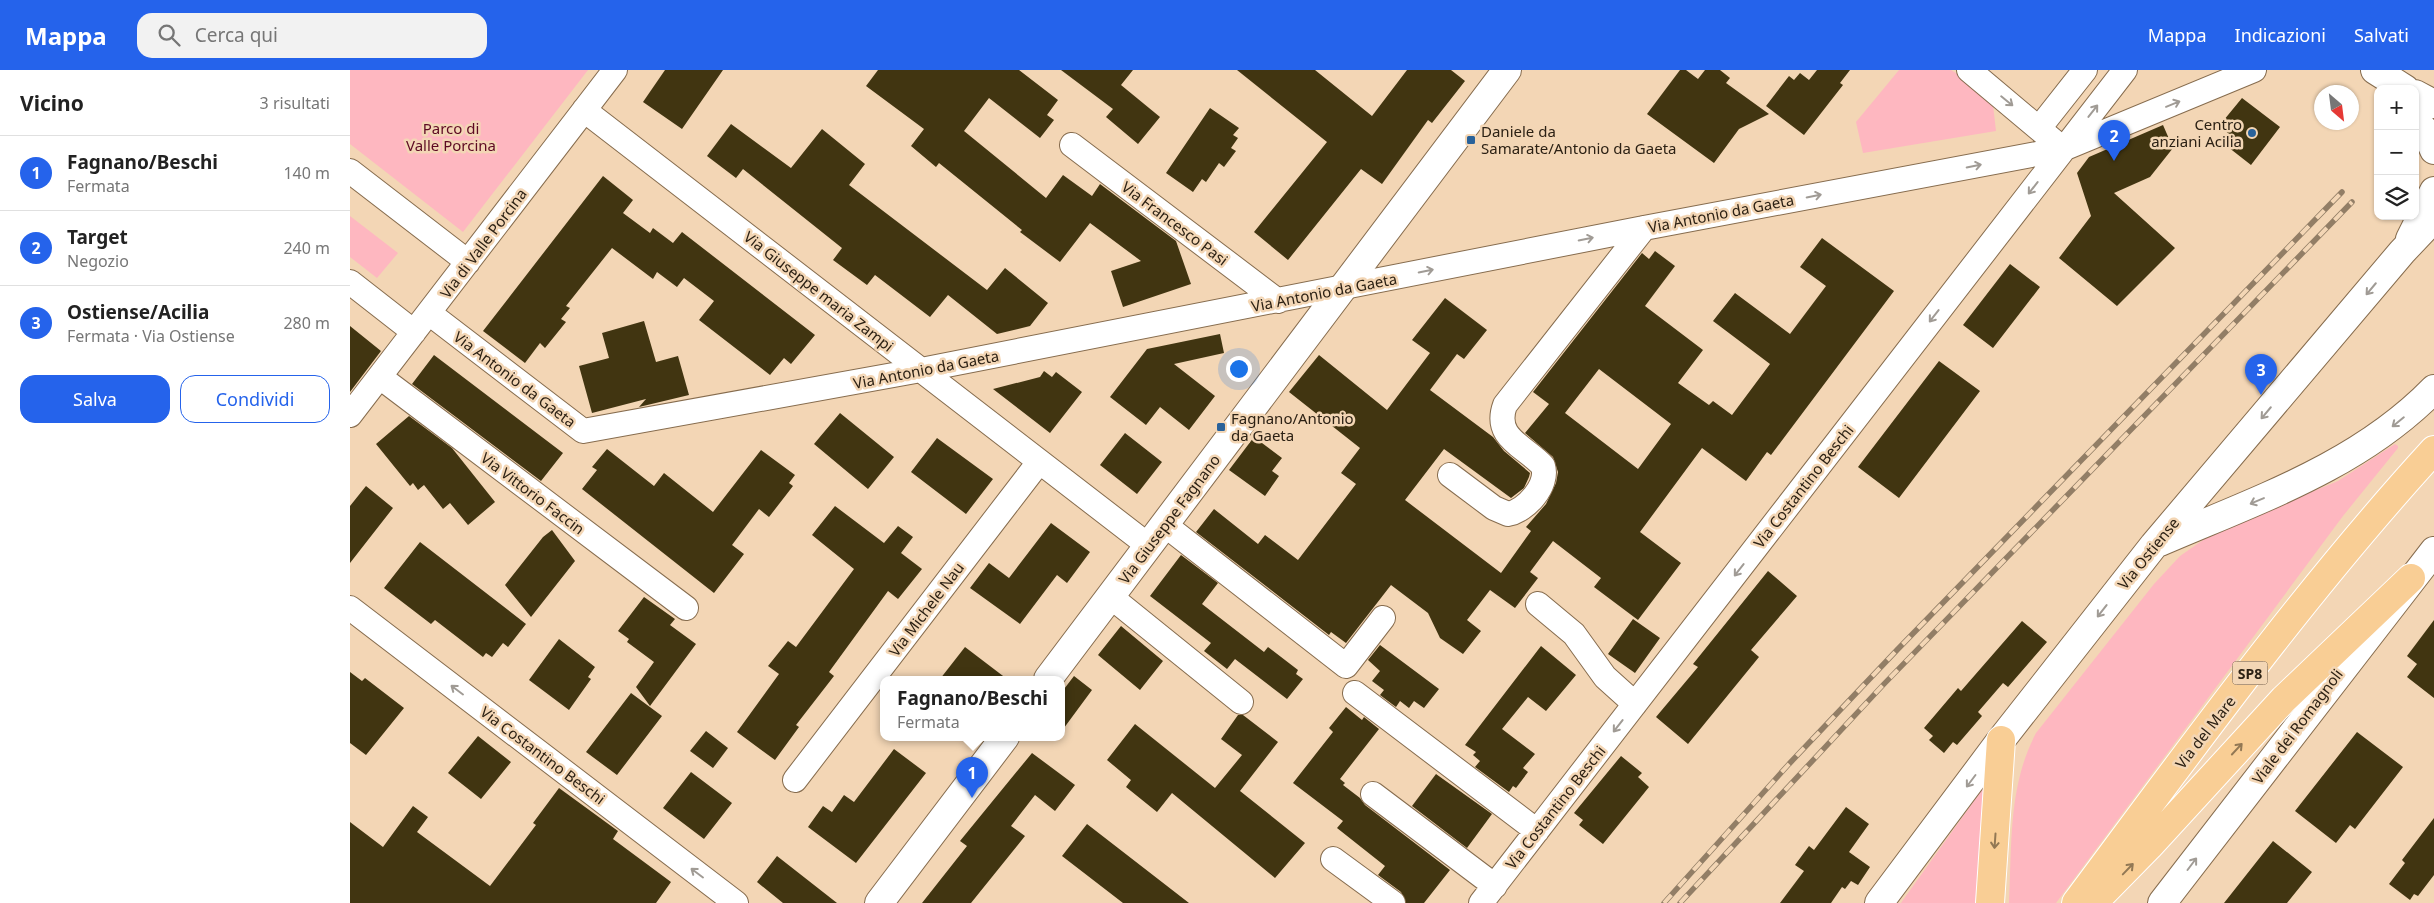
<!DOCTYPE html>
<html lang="it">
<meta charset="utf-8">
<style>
:root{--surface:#fff;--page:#f2f2f2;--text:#222;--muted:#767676;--line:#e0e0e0;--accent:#2563eb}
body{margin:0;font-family:"Noto Sans",sans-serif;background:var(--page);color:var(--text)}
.controls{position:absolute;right:15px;top:15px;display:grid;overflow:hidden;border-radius:10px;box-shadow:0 1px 4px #0004}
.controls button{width:45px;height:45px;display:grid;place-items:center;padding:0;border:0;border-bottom:1px solid var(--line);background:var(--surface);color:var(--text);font:25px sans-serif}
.compass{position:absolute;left:1964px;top:15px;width:45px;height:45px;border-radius:50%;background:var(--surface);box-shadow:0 1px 4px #0004;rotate:152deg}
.you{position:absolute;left:888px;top:298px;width:18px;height:18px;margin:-12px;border:4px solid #fff;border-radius:50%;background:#1a73e8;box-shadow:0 0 0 8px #1a73e833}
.badge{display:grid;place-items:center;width:32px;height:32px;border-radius:50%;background:var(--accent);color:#fff;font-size:16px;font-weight:700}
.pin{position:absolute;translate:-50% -41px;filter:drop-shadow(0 1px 2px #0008)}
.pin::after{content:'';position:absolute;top:26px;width:18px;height:15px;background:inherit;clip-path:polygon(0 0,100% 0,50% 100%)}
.popup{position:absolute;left:530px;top:606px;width:185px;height:65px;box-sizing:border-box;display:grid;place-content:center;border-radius:10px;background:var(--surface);filter:drop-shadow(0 1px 4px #0005);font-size:16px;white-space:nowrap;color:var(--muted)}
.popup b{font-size:19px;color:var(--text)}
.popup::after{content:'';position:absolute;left:50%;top:100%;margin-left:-10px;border:10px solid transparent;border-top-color:var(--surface)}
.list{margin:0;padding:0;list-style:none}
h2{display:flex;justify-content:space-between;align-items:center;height:65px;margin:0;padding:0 20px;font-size:21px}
h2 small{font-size:16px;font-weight:400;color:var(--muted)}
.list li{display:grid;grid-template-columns:32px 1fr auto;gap:15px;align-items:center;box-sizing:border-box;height:75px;padding:0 20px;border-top:1px solid var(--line)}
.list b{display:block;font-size:19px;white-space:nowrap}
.list p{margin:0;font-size:16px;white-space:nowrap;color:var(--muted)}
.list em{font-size:16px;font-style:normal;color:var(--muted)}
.actions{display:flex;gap:10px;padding:15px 20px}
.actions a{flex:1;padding:11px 0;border:1px solid var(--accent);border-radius:15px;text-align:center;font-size:18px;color:var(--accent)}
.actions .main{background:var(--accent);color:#fff}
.icon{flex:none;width:28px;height:28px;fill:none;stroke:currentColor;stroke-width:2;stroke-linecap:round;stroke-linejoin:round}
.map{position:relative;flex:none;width:2084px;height:833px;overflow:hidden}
header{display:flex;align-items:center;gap:30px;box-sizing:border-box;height:70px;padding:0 25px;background:var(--accent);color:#fff}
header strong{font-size:24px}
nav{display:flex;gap:28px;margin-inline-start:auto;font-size:18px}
.search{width:350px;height:45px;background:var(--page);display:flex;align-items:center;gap:12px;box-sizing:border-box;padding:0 18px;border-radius:15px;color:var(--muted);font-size:19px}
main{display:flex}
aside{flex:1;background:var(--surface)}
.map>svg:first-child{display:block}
.green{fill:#feb7c0}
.building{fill:#413511;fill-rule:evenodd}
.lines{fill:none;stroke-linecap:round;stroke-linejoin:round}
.minor-casing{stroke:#866c4e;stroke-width:26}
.tertiary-casing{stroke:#866c4e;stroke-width:30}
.secondary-casing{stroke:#866c4e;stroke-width:30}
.primary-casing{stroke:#fff;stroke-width:30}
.minor{stroke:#fff;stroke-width:24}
.tertiary{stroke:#fff;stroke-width:28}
.secondary{stroke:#fff;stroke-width:28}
.primary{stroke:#f9ce95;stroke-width:28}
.rail-casing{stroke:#927e66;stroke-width:5.5}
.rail{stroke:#f3d6b5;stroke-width:4;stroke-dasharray:11;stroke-linecap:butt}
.oneway{stroke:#a09b95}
.oneway2{stroke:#927854}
.poi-dot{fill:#29629a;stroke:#f3d6b5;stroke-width:2}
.labels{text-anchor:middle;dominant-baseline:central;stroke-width:5;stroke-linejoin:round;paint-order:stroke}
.shield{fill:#f3d6b5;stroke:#685744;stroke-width:1}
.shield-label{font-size:14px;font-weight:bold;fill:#2c2114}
.poi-label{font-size:15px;fill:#2c2114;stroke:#f3d6b5;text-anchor:start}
.park-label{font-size:15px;fill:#5d0923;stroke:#f3d6b5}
.street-label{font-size:15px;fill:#2c2114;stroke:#f3d6b5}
</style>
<header>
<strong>Mappa</strong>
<div class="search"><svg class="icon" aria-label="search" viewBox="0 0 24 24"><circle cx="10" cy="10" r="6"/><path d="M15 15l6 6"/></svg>Cerca qui</div>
<nav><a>Mappa</a><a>Indicazioni</a><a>Salvati</a></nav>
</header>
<main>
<aside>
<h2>Vicino<small>3 risultati</small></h2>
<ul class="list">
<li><span class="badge">1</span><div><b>Fagnano/Beschi</b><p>Fermata</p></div><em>140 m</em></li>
<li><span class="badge">2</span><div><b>Target</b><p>Negozio</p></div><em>240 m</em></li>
<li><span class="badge">3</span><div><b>Ostiense/Acilia</b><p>Fermata · Via Ostiense</p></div><em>280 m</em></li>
</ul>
<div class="actions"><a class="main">Salva</a><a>Condividi</a></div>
</aside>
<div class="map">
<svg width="2084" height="833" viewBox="0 0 2084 833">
<rect width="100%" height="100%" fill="#f3d6b5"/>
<path class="green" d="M0 0H238L113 162 0 74Z
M1549 0H1601L1642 26 1646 61 1513 83 1506 52Z
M0 146 48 183 27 208 0 187Z
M2045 374 2048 376V378L1993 446 1706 833H1659C1662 775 1658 716 1686 663L1804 514 1830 486 1856 468 1887 453 1988 411Z
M1634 717 1628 833H1551L1553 830Z"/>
<path class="building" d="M315 0H373L332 59 293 32Z
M528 0H669L708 30 697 45 704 50 690 68 639 28 614 61 696 128 713 105 742 126 750 114 826 171 841 214 773 237 761 201 791 191 740 153 710 192 670 162 672 160 589 93 586 97 561 76 574 59 516 16Z
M711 0H783L771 15 810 47 788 74 756 47 763 39Z
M887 0H965L1022 46 1057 0H1101L1115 11 1082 53 1078 50 1032 114 1011 99 938 190 904 162 977 72Z
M1330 0H1336L1348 9 1355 0H1370L1380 8 1376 13 1419 44 1389 59 1364 93 1297 44Z
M1467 0H1500L1490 13 1493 15 1454 65 1416 36 1439 6 1444 10 1450 3 1459 10Z
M1892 28 1930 57 1901 95 1878 77 1884 68 1869 56Z
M860 38 889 58 883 65 888 68 881 78 886 81 874 97 869 93 856 112 852 109 843 122 816 103Z
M381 54 441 98 472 59 515 94 499 115 637 220 655 198 698 233 680 256 647 264 598 225 580 247 525 205 517 215 483 190 492 178 393 99 386 108 357 86Z
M1813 55 1823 78 1800 107 1764 123 1825 178 1767 236 1709 188 1741 146 1727 103 1739 87Z
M253 106 283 130 273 143 300 163 303 158 323 173 332 162 465 265 441 294 434 288 420 305 349 250 364 231 334 208 327 217 307 202 303 209 262 178 216 236 220 238 211 249 216 252 195 278 190 273 175 293 133 261Z
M1472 168 1544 221 1421 385 1417 382 1396 411 1352 378 1290 462 1331 493 1288 550 1244 517 1251 508 1203 471 1180 502 1188 508 1165 538 1140 520 1117 550 1131 561 1113 584 1090 568 1078 543 1041 515 996 573 981 562 979 565 846 462 864 439 908 474 915 465 948 490 1006 414 991 403 1010 378 939 322 969 285 1037 340 1080 283 1062 270 1095 228 1137 260 1114 289 1107 284 1080 320 1143 367 1154 381 1180 403 1179 407 1174 418 1161 428 1094 379 1055 430 1151 503 1181 461 1176 457 1196 434 1206 413 1208 402 1203 387 1175 363 1199 334 1183 322 1292 183 1299 189 1305 181 1325 196 1295 236 1353 280 1328 313 1359 335 1363 331 1382 345 1420 294 1363 251 1385 223 1440 264 1476 216 1450 197ZM1249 299 1321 354 1288 399 1215 343Z
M1660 194 1690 217 1643 278 1613 255Z
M294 251 306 292 328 286 339 325 289 337 296 329 242 343 229 296 259 288 252 263Z
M0 256 31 281 0 322Z
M870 264 874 283 824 294 865 326 839 360 810 337 796 355 760 327 797 279Z
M84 285 213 383 191 411 62 314Z
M1589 291 1630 321 1549 428 1508 397Z
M694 301 702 307 706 302 732 322 700 363 643 319 690 307Z
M490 343 544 387 518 419 464 374Z
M59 346 102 378 145 432 118 455 100 433 93 439 74 415 68 420 63 413 60 416 26 374Z
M775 363 812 392 787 424 750 395Z
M904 367 932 388 922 401 929 406 915 426 879 400Z
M587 368 643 409 616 444 561 402Z
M257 379 304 416 314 403 363 442 411 380 445 405 439 413 443 416 419 447 409 439 382 475 394 484 364 523 232 419 247 400 242 397Z
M16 416 43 438 0 493V436Z
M485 436 534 473 548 456 563 467 551 483 572 499 548 529 538 521 479 602 484 606 446 655 449 657 425 690 387 662 429 604 418 596 438 571 446 577 504 499 462 465Z
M701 453 740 482 717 513 707 505 670 554 620 518 639 493 659 508Z
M202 460 225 491 181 547 155 515 193 467Z
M70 472 176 554 158 577 153 573 142 587 136 583 133 587 85 550 81 554 34 518Z
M831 485 868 513 852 534 914 582 918 577 948 600 946 604 953 609 937 629 885 589 877 599 854 581 861 573 800 526Z
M1418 501 1447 526 1401 580 1409 587 1338 674 1306 647 1348 597 1343 594Z
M294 527 325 549 320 555 346 574 300 636 286 617 304 592 277 572 279 569 268 561Z
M1283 549 1310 568 1285 603 1258 584Z
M2084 550V628L2057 607 2067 594 2057 586Z
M1672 551 1697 572 1658 617 1653 613 1628 642 1632 646 1607 675 1603 672 1594 683 1579 670 1583 666 1574 658 1608 618 1611 621Z
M771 556 813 591 790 620 748 585Z
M209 569 245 597 238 607 241 609 219 640 179 610Z
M1030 575 1089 619 1074 638 1064 631 1059 638 1050 631 1046 637 1030 625 1034 620 1022 611 1030 601 1018 590Z
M1191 576 1226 605 1196 641 1178 627 1152 659 1185 684 1173 698 1178 702 1166 718 1163 716 1159 722 1125 697 1130 691 1123 685 1126 682 1115 675Z
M615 577 657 609H590Z
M0 602 12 611 15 608 54 638 16 685 0 673Z
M724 606 742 620 711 662V623Z
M281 623 312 646 267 705 236 682Z
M996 637 1012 650 1014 647 1029 659 990 709 995 713 993 715 1010 728 1015 735 1100 800 1074 833H1056L1051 822 1028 805 1035 796 987 758 993 751 943 713 983 662 979 658Z
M888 645H893L928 672 890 721 955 773 925 808 822 723 807 742 776 717 781 710 757 690 785 654 865 718 892 685 871 669Z
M356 661 378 678 363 698 340 681Z
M2007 662 2053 697 2005 759 2000 755 1986 773 1945 741Z
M128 666 161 692 131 729 98 703Z
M544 679 576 703 506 793 458 757 473 736 482 742 494 725 504 732Z
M682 683 725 715 705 741 685 725 661 756 675 766 621 833H572L617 776 610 771Z
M1271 686 1292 703 1288 707 1299 717 1253 774 1229 755 1233 750 1224 743Z
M341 702 382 733 354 769 313 738Z
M1086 704 1142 744 1117 778 1062 736Z
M209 718 268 761 263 769 321 812 306 833H0V752L33 777 63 736 78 747 67 762 140 816 186 755 183 753Z
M1496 737 1519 754 1499 782 1520 797 1508 815 1501 811 1495 819 1492 817 1481 833H1430L1454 801 1445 795 1459 776 1464 780Z
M2084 748V805L2068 826 2064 824 2060 830 2039 814 2055 793 2052 790Z
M737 754 839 833H773L712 786Z
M1923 771 1962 802 1937 833H1874Z
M427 786 487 833H433L407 812Z"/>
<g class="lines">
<defs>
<path id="minor" d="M1619 0 1713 79
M234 40 799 476
M1690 57 1735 0
M722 75 928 231
M0 101 118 192
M0 212 64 262
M79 243 233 361 571 300 1294 158 1713 79 1904 0
M30 307 336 538
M0 345 265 0
M1100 405 1144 438 1158 444C1176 441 1199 415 1193 396 1175 376 1143 368 1155 335L1294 158
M815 455 996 596 1033 548
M761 527 891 632
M1188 534 1224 564 1255 607 1285 634
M0 538 386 833
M1005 623 1187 761
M445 710 689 392
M1023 724 1145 816
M983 789 1043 833
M1131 833 1775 0"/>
<path id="tertiary" d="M2025 0 2055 19
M2065 24 2084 34
M2065 49 2077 64 2084 80
M2060 169 2084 121
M698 609 1157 0
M529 833 655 667"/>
<path id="secondary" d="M1810 472C1907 430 2009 396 2084 319
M1529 833 1651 670 1804 475 2052 182 2084 148
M1812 833 2084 481"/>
<path id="primary" d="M1744 832 1799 776 1934 629 2061 508
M1640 833 1651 670
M1726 833C1841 679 1954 522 2084 380"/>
</defs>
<use href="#minor" class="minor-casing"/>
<use href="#tertiary" class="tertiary-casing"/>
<use href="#secondary" class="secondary-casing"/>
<use href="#primary" class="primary-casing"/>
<use href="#minor" class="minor"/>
<use href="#tertiary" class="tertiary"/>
<use href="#secondary" class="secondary"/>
<use href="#primary" class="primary"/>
<defs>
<path id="rail" d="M1314 833 1439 694 1547 580 1992 122
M1330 833 1534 614 2002 132"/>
</defs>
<use href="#rail" class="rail-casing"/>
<use href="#rail" class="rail"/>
</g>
<defs><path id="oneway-shaft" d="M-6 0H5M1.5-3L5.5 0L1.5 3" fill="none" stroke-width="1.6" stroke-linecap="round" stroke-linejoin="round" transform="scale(1.25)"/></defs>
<g class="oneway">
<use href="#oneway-shaft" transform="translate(1657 31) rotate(39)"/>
<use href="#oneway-shaft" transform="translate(1823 34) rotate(-22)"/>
<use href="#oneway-shaft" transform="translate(1743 41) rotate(-52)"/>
<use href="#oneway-shaft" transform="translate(1624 96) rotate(-11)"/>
<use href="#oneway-shaft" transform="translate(1683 118) rotate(128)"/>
<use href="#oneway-shaft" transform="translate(1464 126) rotate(-11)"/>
<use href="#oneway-shaft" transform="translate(1236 169) rotate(-11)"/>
<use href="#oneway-shaft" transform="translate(1076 201) rotate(-11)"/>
<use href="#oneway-shaft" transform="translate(2021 219) rotate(130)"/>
<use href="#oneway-shaft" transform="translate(1584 246) rotate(128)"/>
<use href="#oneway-shaft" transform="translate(1916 343) rotate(130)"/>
<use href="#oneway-shaft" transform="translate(2048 352) rotate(141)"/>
<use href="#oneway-shaft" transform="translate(1907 431) rotate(157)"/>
<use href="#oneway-shaft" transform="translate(1389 500) rotate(128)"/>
<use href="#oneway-shaft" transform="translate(1752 541) rotate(128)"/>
<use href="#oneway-shaft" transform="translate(107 620) rotate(-143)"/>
<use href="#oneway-shaft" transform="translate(1268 656) rotate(128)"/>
<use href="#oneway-shaft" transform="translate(1621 711) rotate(127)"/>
<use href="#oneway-shaft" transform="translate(1842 794) rotate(-53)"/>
<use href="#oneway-shaft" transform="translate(347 803) rotate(-143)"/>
</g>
<g class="oneway2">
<use href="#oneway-shaft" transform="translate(1887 679) rotate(-47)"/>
<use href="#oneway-shaft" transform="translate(1645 771) rotate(94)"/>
<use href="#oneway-shaft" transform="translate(1778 799) rotate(-46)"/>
</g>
<g class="poi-dot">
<circle cx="1902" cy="63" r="5"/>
<rect x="1116" y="65" width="10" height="10" rx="2.5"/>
<rect x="866" y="352" width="10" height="10" rx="2.5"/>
</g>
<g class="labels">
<rect class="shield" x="1882.5" y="591.5" width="35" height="23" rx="4"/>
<g class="shield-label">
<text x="1900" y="603">SP8</text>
</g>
<g class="poi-label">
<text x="1892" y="54" text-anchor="end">Centro<tspan x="1892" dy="17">anziani Acilia</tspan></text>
<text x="1131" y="61">Daniele da<tspan x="1131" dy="17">Samarate/Antonio da Gaeta</tspan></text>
<text x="881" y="348">Fagnano/Antonio<tspan x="881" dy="17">da Gaeta</tspan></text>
</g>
<g class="park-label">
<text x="101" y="58">Parco di<tspan x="101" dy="17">Valle Porcina</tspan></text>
</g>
<g class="street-label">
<text transform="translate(1371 143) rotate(-11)">Via Antonio da Gaeta</text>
<text transform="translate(825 153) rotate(37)">Via Francesco Pasi</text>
<text transform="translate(133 173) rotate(-53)">Via di Valle Porcina</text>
<text transform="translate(469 221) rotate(38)">Via Giuseppe maria Zampi</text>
<text transform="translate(974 222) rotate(-11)">Via Antonio da Gaeta</text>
<text transform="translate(576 299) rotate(-11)">Via Antonio da Gaeta</text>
<text transform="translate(165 309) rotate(37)">Via Antonio da Gaeta</text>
<text transform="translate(1453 416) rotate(-52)">Via Costantino Beschi</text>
<text transform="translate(183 423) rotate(37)">Via Vittorio Faccin</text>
<text transform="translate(819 449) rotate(-53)">Via Giuseppe Fagnano</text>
<text transform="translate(1798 483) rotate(-51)">Via Ostiense</text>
<text transform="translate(576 539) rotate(-53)">Via Michele Nau</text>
<text transform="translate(1947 656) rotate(-53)">Viale dei Romagnoli</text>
<text transform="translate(1855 662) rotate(-52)">Via del Mare</text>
<text transform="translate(193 685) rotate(37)">Via Costantino Beschi</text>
<text transform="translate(1205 737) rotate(-52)">Via Costantino Beschi</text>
</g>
</g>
</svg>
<div class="controls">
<button>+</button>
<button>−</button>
<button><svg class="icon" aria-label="layers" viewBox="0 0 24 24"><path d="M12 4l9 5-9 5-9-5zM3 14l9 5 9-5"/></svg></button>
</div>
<svg class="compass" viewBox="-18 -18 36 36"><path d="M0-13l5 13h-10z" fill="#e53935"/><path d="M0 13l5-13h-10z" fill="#767676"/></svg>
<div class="you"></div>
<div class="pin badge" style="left:622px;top:728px">1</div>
<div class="popup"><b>Fagnano/Beschi</b>Fermata</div>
<div class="pin badge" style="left:1764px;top:91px">2</div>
<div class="pin badge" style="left:1911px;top:325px">3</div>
</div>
</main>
